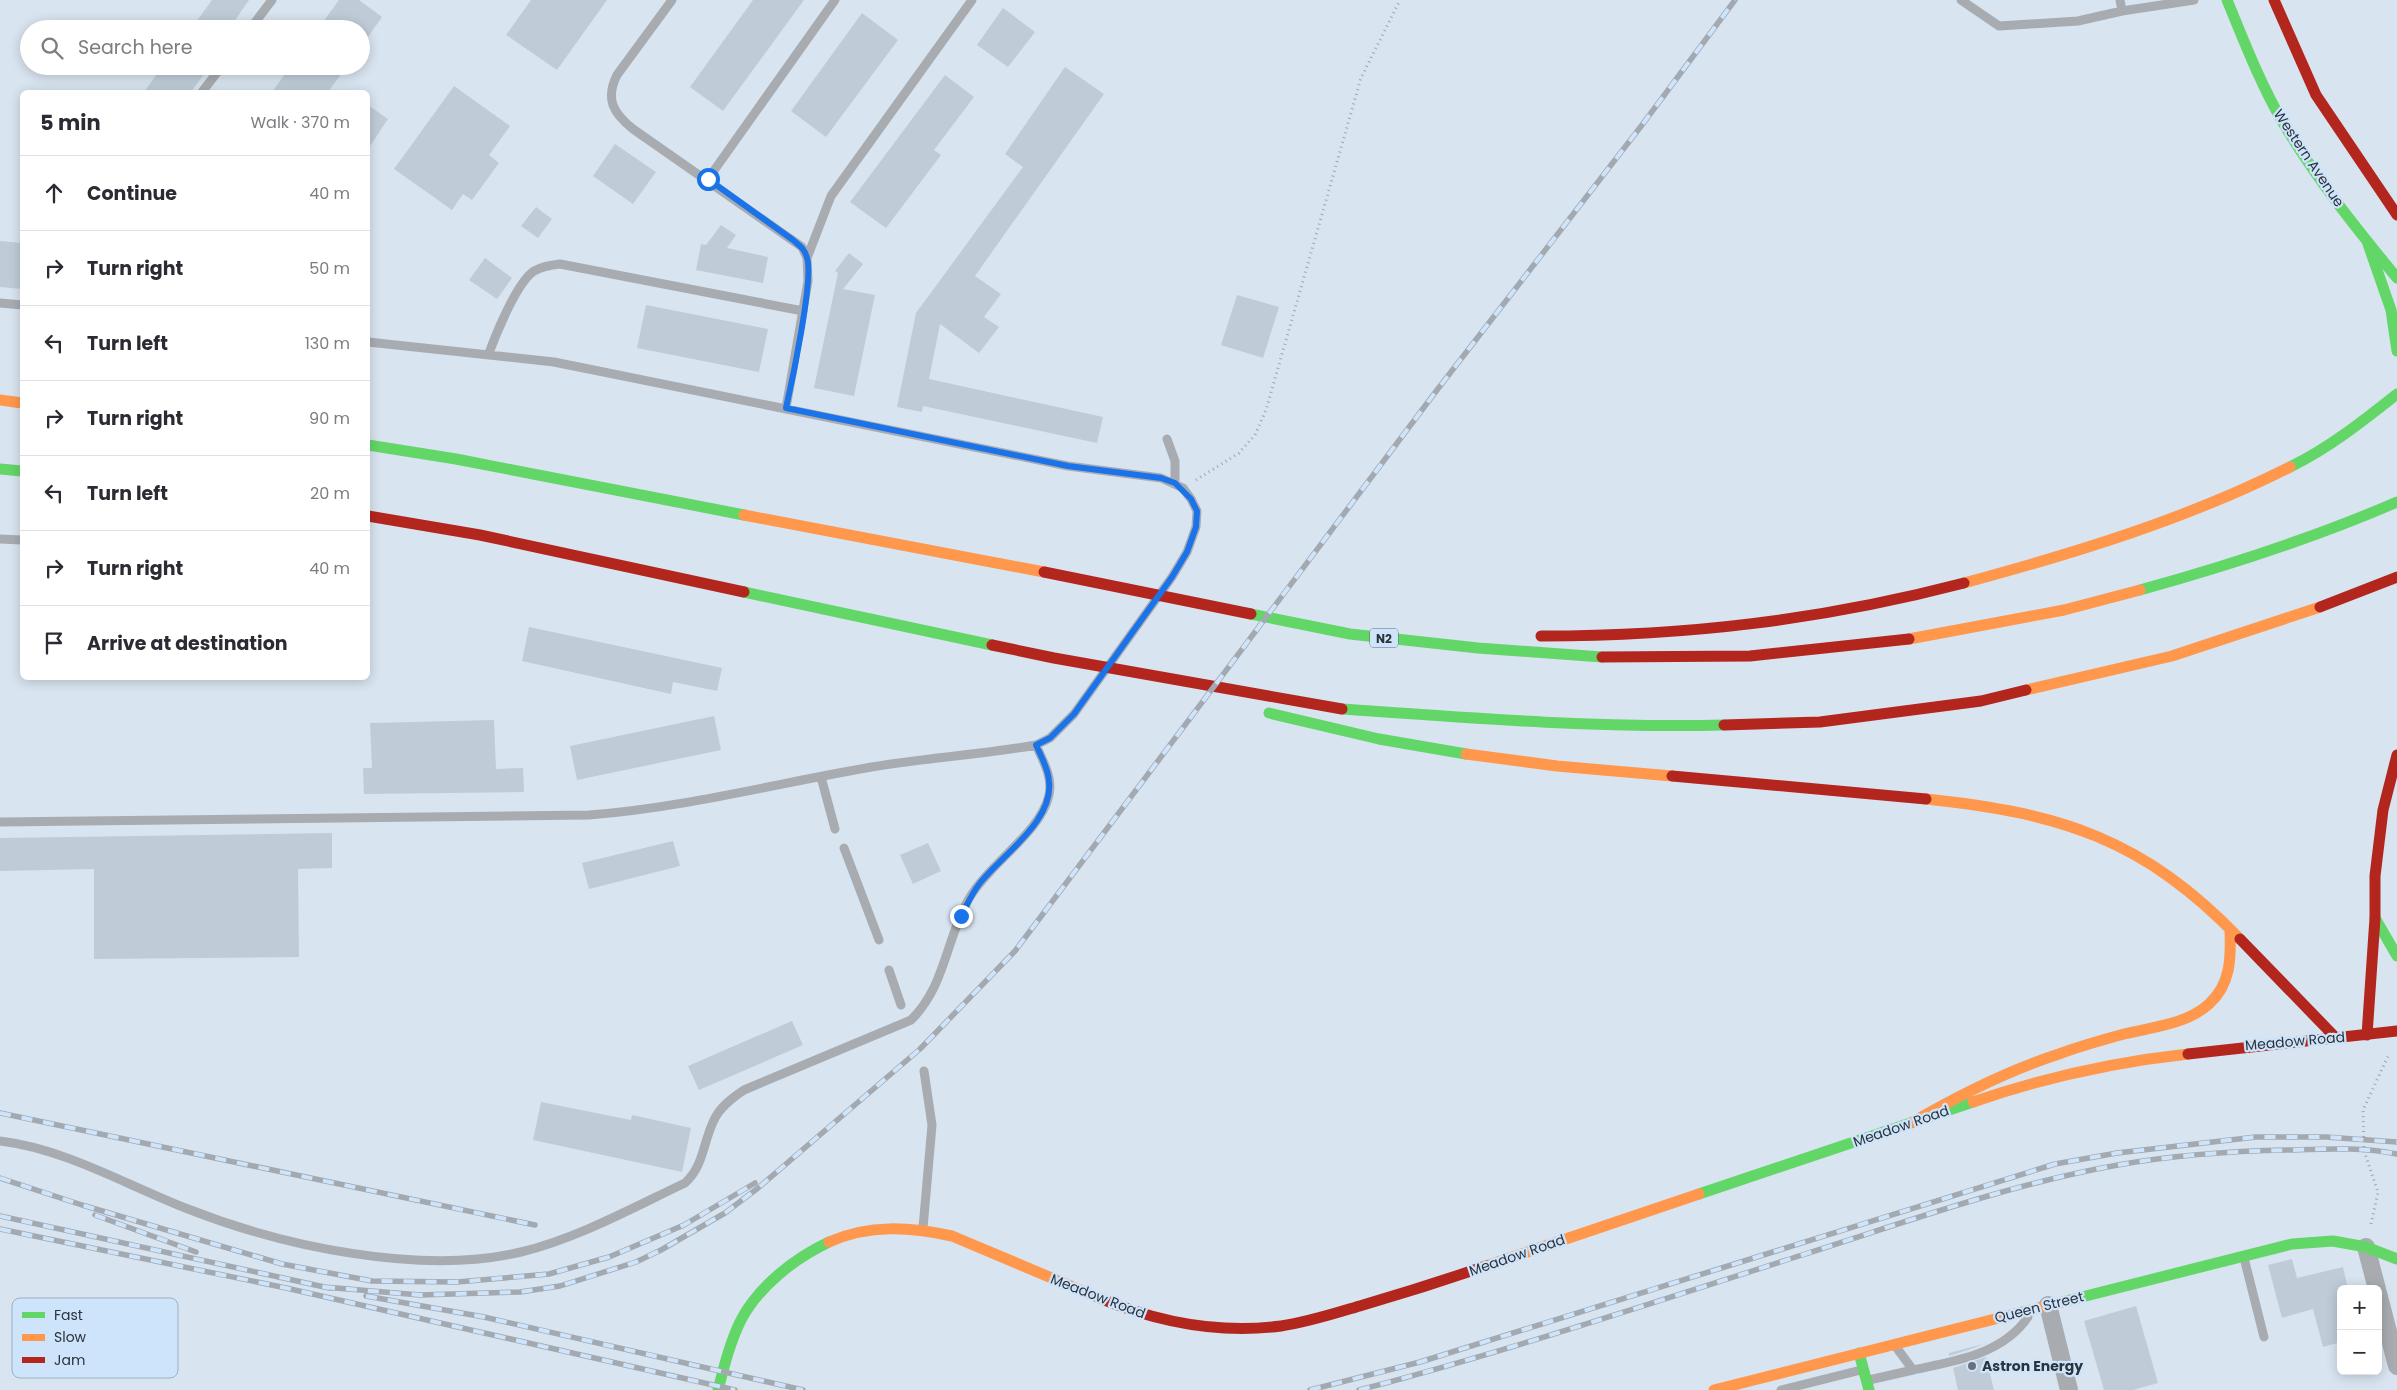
<!DOCTYPE html>
<meta charset="utf-8">
<style>
:root{--surface:#fff;--page:#f2f2f3;--text:#2b2b33;--muted:#7c7c81;--line:#e1e1e2}
body{margin:0;font-family:Poppins,sans-serif;background:var(--page);color:var(--text)}
.controls{position:absolute;right:15px;bottom:15px;display:grid;overflow:hidden;border-radius:8px;box-shadow:0 2px 12px #0003}
.controls button{width:45px;height:45px;display:grid;place-items:center;padding:0;border:0;border-bottom:1px solid var(--line);background:var(--surface);color:var(--text);font:25px sans-serif}
.stop{position:absolute;width:15px;height:15px;margin:-11px;border:4px solid #1a73e8;border-radius:50%;background:#fff}
.stop.end{background:#1a73e8;border-color:#fff;box-shadow:0 1px 5px #0008}
.list{margin:0;padding:0;list-style:none}
h2{display:flex;justify-content:space-between;align-items:center;height:65px;margin:0;padding:0 20px;font-size:21px}
h2 small{font-size:16px;font-weight:400;color:var(--muted)}
.list li{display:grid;grid-template-columns:32px 1fr auto;gap:15px;align-items:center;box-sizing:border-box;height:75px;padding:0 20px;border-top:1px solid var(--line)}
.list b{display:block;font-size:19px;white-space:nowrap}
.list em{font-size:16px;font-style:normal;color:var(--muted)}
.icon{flex:none;width:28px;height:28px;fill:none;stroke:currentColor;stroke-width:2;stroke-linecap:round;stroke-linejoin:round}
.map{position:relative;flex:none;width:2397px;height:1390px;overflow:hidden}
.search{position:absolute;background:var(--surface);box-shadow:0 2px 12px #0003;left:20px;top:20px;width:350px;height:55px;display:flex;align-items:center;gap:12px;box-sizing:border-box;padding:0 18px;border-radius:28px;color:var(--muted);font-size:19px}
.panel{position:absolute;background:var(--surface);box-shadow:0 2px 12px #0003;left:20px;top:90px;width:350px;height:590px;border-radius:8px}
.map>svg:first-child{display:block}
.building{fill:#bfccd8}
.lines{fill:none;stroke-linecap:round;stroke-linejoin:round}
.path{stroke:#a1a6ac;stroke-width:3;stroke-dasharray:1 4;stroke-linecap:butt}
.lane{stroke:#a8acb1;stroke-width:9}
.street{stroke:#a8acb1;stroke-width:18}
.fast{stroke:#63d668;stroke-width:11}
.slow{stroke:#ff974d;stroke-width:11}
.jam{stroke:#b3261e;stroke-width:11}
.rail-casing{stroke:#a3a9b0;stroke-width:5.5}
.rail{stroke:#cee4fb;stroke-width:4;stroke-dasharray:11;stroke-linecap:butt}
.route{stroke:#1a73e8;stroke-width:6}
.poi-dot{fill:#68717b;stroke:#cee4fb;stroke-width:2}
.labels{text-anchor:middle;dominant-baseline:central;stroke-width:4.5;stroke-linejoin:round;paint-order:stroke}
.shield{fill:#cee4fb;stroke:#5c6875;stroke-width:1}
.shield-label{font-size:12px;font-weight:bold;fill:#2b333c}
.street-label{font-size:14px;fill:#2b333c;stroke:#cee4fb}
.poi-label{font-size:14px;font-weight:bold;fill:#2b333c;stroke:#cee4fb;text-anchor:start}
.key{fill:#cee4fb;stroke:#9dafc2;stroke-width:1}
.key-label{font-size:14px;fill:#2b333c}
</style>
<div class="map">
<svg width="2397" height="1390" viewBox="0 0 2397 1390">
<rect width="100%" height="100%" fill="#d8e4f0"/>
<path class="building" d="M212 0H249L229 29H191Z
M339 0H359L382 17 361 47V29H318Z
M531 0H607L557 70 506 35Z
M753 0H804L723 111 690 87Z
M1003 8 1035 32 1008 67 977 45Z
M862 13 898 40 826 137 791 111Z
M163 66H210L191 92H144Z
M291 66H347L328 92H272Z
M1065 67 1104 94 975 276 1001 294 984 317 999 327 979 353 940 324 929 379 1103 417 1097 443 923 406 922 412 897 407 916 313 1023 167 1005 154Z
M945 75 974 97 934 150 941 155 886 228 850 202Z
M454 86 510 126 489 155 499 163 472 200 463 194 452 210 394 169Z
M368 105 388 119 368 149Z
M615 144 656 172 633 204 593 176Z
M536 207 552 219 538 238 521 226Z
M721 225 736 235 727 248 768 257 763 283 696 270 701 244 706 245Z
M0 241 22 243V289L0 287Z
M849 253 863 264 843 289 875 295 854 396 814 388 838 273 835 271Z
M485 258 512 278 497 299 469 280Z
M1237 295 1279 307 1263 358 1221 345Z
M646 305 768 329 759 372 637 348Z
M529 627 722 668 717 691 673 682 671 694 522 661Z
M714 716 721 750 577 780 570 746Z
M494 720 496 769 523 768 524 792 364 794 363 768H372L370 723Z
M332 833V868L298 869 299 957 94 959V869L0 871V838Z
M673 841 680 866 589 889 582 863Z
M928 843 941 871 913 884 900 855Z
M792 1021 803 1045 699 1090 688 1066Z
M541 1102 631 1120 632 1115 691 1128 682 1172 533 1140Z
M2292 1259 2297 1278 2343 1267 2348 1289H2341V1342L2323 1347 2313 1309 2282 1318 2268 1265Z
M2136 1306 2158 1383 2133 1390H2104L2084 1321Z
M1983 1344 1974 1348 1949 1356V1353Z
M1986 1357 1994 1390H1958L1953 1368Z"/>
<g class="lines">
<path class="path" d="M1196 480 1239 453 1255 435 1266 410 1361 78 1400 0
M2371 1224 2378 1192 2364 1151 2363 1110 2389 1054"/>
<path class="lane" d="M672 0 617 75C605 99 613 113 633 129L802 247 807 258 808 281 786 408
M1961 0 1999 26 2078 21 2122 11 2194 0
M2120 0 2122 11
M250 29 272 0
M202 92 222 66
M708 179 835 0
M807 258 831 196 972 0
M0 303 22 305
M489 353C496 334 517 282 534 271 543 266 551 265 560 264L803 311
M1167 439 1175 461V483
M0 539 22 540
M821 777 835 829
M0 822 589 815C682 808 774 784 866 768 922 758 980 755 1036 745L1050 738 1074 714 1172 577 1187 552 1196 527 1197 511 1191 499 1183 488 1161 478 1068 466 554 362 368 342
M844 848 879 940
M889 970 901 1005
M0 1141C66 1149 126 1185 188 1209 282 1246 421 1276 521 1252 578 1238 632 1208 685 1183 704 1166 703 1142 714 1120 720 1107 732 1098 744 1090L911 1020C946 986 946 937 970 897 990 863 1041 832 1049 795 1053 777 1043 761 1036 745
M923 1228 932 1125 924 1071
M2244 1258 2264 1337
M1896 1347 1913 1370C1954 1361 2002 1355 2028 1317
M1869 1380 1913 1370
M1781 1390 1861 1370"/>
<path class="street" d="M2366 1247 2377 1289
M2378 1293 2397 1366
M2048 1305 2069 1390"/>
<path class="fast" d="M2227 0C2244 41 2260 83 2282 121 2315 177 2356 228 2397 278
M2368 244 2391 310 2397 351
M368 445 456 459 744 515
M2290 467C2329 448 2363 421 2397 394
M0 469 22 471
M2140 590C2227 566 2314 538 2397 502
M744 592 992 645
M1251 614 1350 634 1478 648 1602 657
M1342 709C1469 718 1597 728 1724 725
M1269 713 1379 739 1466 754
M2375 918 2397 956
M1699 1194 1973 1102
M2066 1301 2292 1244 2333 1241 2366 1247 2397 1259
M1859 1353 1869 1390
M718 1390C724 1367 730 1342 741 1320 759 1286 795 1258 829 1242"/>
<path class="slow" d="M0 400 22 403
M744 515 1044 572
M1964 583C2075 553 2187 519 2290 467
M1909 639 2064 610 2140 590
M2026 690 2172 656 2320 607
M1466 754 1557 766 1672 776
M1926 799C2061 813 2144 839 2240 939
M1973 1102C2042 1078 2115 1062 2188 1054
M1911 1123C1959 1095 2006 1071 2059 1054 2080 1046 2102 1040 2124 1034 2153 1027 2187 1024 2209 1004 2231 984 2231 958 2230 930
M829 1242C869 1224 910 1227 952 1236L1099 1298
M1486 1266 1699 1194
M1714 1390 2066 1301"/>
<path class="jam" d="M2274 0 2316 95 2397 215
M368 516 480 535 744 592
M1044 572 1251 614
M2320 607 2397 577
M1541 636C1687 636 1822 620 1964 583
M992 645 1054 658 1342 709
M1602 657 1750 656 1909 639
M1724 725 1820 722 1981 701 2026 690
M1672 776 1926 799
M2240 939 2335 1037
M2367 1035 2375 918V876L2383 810 2397 755
M2188 1054 2397 1031
M1099 1298C1157 1322 1219 1334 1281 1326 1309 1322 1336 1313 1363 1305 1404 1293 1445 1280 1486 1266"/>
<defs>
<path id="rail" d="M0 1113 535 1225
M0 1178 82 1205 282 1264 372 1281 457 1282 549 1274 609 1257 684 1225 755 1183
M95 1215 196 1252
M0 1216 329 1288
M0 1229 286 1288 735 1390
M324 1287 420 1295 520 1292 560 1286 636 1262 661 1250 725 1213 758 1188 920 1049 1015 951 1437 390 1642 125 1735 0
M366 1296 484 1317 803 1390
M1310 1390 1420 1362 2055 1164 2117 1153 2256 1137H2326L2397 1142
M1359 1390C1508 1351 1655 1302 1802 1255 1906 1222 2010 1184 2118 1165 2174 1155 2233 1151 2289 1150 2325 1149 2362 1147 2397 1154"/>
</defs>
<use href="#rail" class="rail-casing"/>
<use href="#rail" class="rail"/>
</g>
<g class="lines">
<path class="route" d="M708 179 793 240C799 245 805 249 807 258 814 278 792 382 786 408L1068 466 1161 478 1175 483 1191 499 1197 511 1196 527 1187 552 1172 577 1074 714 1050 738 1036 745C1041 756 1048 768 1049 781 1054 821 1003 854 980 883 972 893 967 905 961 916"/>
</g>
<circle class="poi-dot" cx="1972" cy="1366" r="5"/>
<g class="labels">
<rect class="shield" x="1370" y="628.5" width="28" height="19" rx="4"/>
<g class="shield-label">
<text x="1384" y="638">N2</text>
</g>
<g class="street-label">
<text transform="translate(2309 158) rotate(56)">Western Avenue</text>
<text transform="translate(2295 1041) rotate(-5)">Meadow Road</text>
<text transform="translate(1901 1126) rotate(-19)">Meadow Road</text>
<text transform="translate(1517 1255) rotate(-19)">Meadow Road</text>
<text transform="translate(1098 1296) rotate(21)">Meadow Road</text>
<text transform="translate(2039 1307) rotate(-14)">Queen Street</text>
</g>
<g class="poi-label">
<text x="1982" y="1366">Astron Energy</text>
</g>
</g>
<rect x="12" y="1298" width="166" height="80" rx="8" class="key"/>
<rect x="22" y="1312" width="23" height="6" fill="#63d668"/>
<rect x="22" y="1334" width="23" height="7" fill="#ff974d"/>
<rect x="22" y="1357" width="23" height="6" fill="#b3261e"/>
<g class="key-label">
<text x="54" y="1320">Fast</text>
<text x="54" y="1342">Slow</text>
<text x="54" y="1365">Jam</text>
</g>
</svg>
<div class="controls">
<button>+</button>
<button>−</button>
</div>
<div class="stop" style="left:708px;top:179px"></div>
<div class="stop end" style="left:961px;top:916px"></div>
<div class="search"><svg class="icon" aria-label="search" viewBox="0 0 24 24"><circle cx="10" cy="10" r="6"/><path d="M15 15l6 6"/></svg>Search here</div>
<section class="panel">
<h2>5 min<small>Walk · 370 m</small></h2>
<ul class="list">
<li><svg class="icon" aria-label="ahead" viewBox="0 0 24 24"><path d="M12 20V5M6 11l6-6 6 6"/></svg><div><b>Continue</b></div><em>40 m</em></li>
<li><svg class="icon" aria-label="right" viewBox="0 0 24 24"><path d="M7 20v-9h11M14 6l5 5-5 5"/></svg><div><b>Turn right</b></div><em>50 m</em></li>
<li><svg class="icon" aria-label="left" viewBox="0 0 24 24"><path d="M17 20v-9H6M10 6l-5 5 5 5"/></svg><div><b>Turn left</b></div><em>130 m</em></li>
<li><svg class="icon" aria-label="right" viewBox="0 0 24 24"><path d="M7 20v-9h11M14 6l5 5-5 5"/></svg><div><b>Turn right</b></div><em>90 m</em></li>
<li><svg class="icon" aria-label="left" viewBox="0 0 24 24"><path d="M17 20v-9H6M10 6l-5 5 5 5"/></svg><div><b>Turn left</b></div><em>20 m</em></li>
<li><svg class="icon" aria-label="right" viewBox="0 0 24 24"><path d="M7 20v-9h11M14 6l5 5-5 5"/></svg><div><b>Turn right</b></div><em>40 m</em></li>
<li><svg class="icon" aria-label="arrive" viewBox="0 0 24 24"><path d="M6 21V4h12l-3 4 3 4H6"/></svg><div><b>Arrive at destination</b></div></li>
</ul>
</section>
</div>
